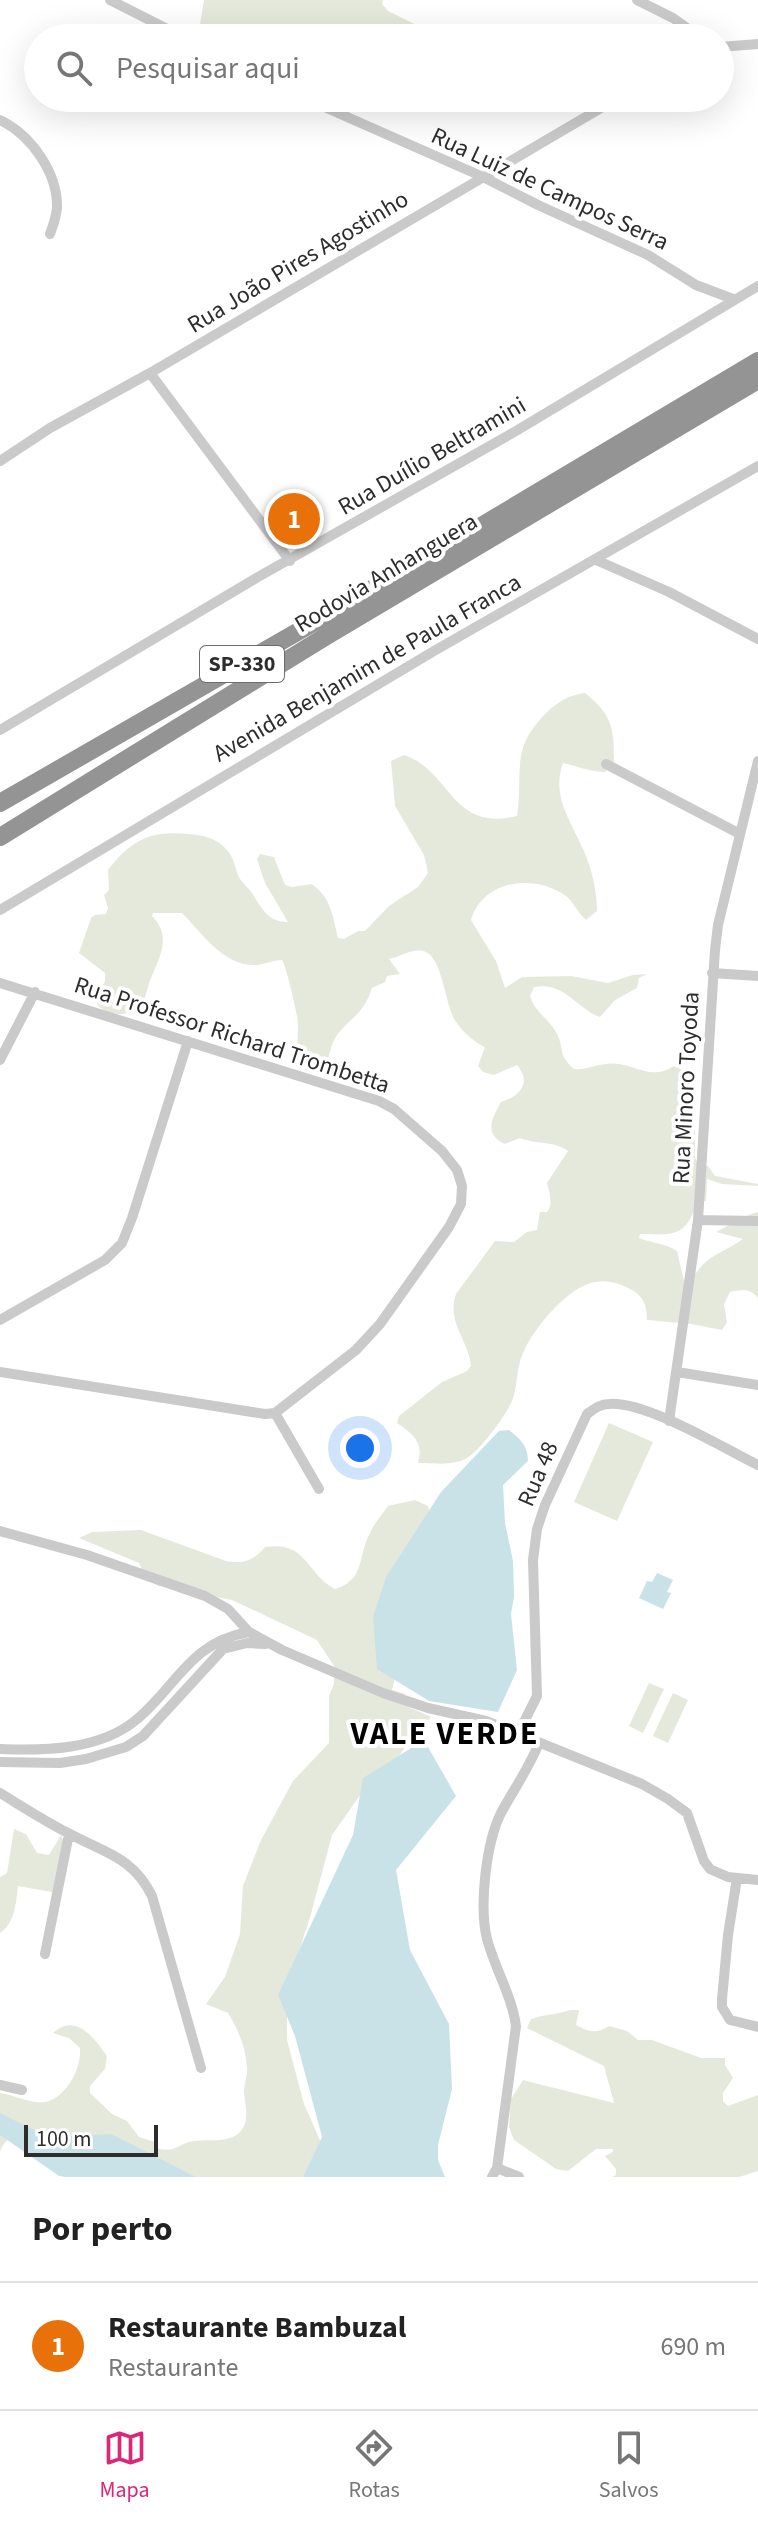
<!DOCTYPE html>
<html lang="pt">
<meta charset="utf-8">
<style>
:root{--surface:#fff;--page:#f2f2f2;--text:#222;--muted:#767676;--line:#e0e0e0;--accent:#db2777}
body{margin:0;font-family:"Source Sans 3",sans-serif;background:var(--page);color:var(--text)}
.scale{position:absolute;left:24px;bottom:20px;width:134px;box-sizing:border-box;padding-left:8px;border:4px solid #2d2d2d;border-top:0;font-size:22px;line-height:28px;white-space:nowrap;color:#2d2d2d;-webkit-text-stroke:6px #fff;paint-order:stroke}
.you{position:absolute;left:360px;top:1448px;width:28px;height:28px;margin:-20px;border:6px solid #fff;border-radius:50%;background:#1a73e8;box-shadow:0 0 0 12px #1a73e833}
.badge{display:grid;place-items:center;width:52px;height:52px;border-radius:50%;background:var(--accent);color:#fff;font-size:26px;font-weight:700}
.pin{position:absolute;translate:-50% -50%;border:4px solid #fff;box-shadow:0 2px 8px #0006}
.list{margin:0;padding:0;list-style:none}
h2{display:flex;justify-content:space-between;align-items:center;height:104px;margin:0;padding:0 32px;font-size:34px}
h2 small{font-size:26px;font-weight:400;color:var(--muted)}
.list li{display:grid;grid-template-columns:52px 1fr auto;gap:24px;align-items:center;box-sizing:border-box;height:128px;padding:0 32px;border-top:2px solid var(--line)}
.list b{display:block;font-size:30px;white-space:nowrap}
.list p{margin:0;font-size:26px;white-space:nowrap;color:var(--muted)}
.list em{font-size:26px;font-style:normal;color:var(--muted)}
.icon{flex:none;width:44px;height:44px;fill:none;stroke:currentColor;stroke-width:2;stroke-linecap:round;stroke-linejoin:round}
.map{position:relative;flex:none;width:758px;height:2177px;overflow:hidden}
.search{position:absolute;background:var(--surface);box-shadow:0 8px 32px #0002;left:24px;right:24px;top:24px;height:88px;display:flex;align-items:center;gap:20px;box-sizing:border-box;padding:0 28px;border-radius:44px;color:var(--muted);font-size:30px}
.sheet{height:232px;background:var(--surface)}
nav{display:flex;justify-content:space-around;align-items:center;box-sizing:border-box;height:112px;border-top:2px solid var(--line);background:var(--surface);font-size:22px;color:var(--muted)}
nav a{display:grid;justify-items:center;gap:4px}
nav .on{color:var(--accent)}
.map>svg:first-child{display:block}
.green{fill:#e5e9db}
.water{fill:#c9e2e8}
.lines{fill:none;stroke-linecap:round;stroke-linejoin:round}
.minor{stroke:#cacaca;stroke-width:10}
.motorway{stroke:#949494;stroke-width:18}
.labels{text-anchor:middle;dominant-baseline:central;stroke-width:8;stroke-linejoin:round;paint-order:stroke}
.shield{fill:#fff;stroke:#6c6c6c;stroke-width:2}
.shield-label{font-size:22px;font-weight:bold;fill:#2d2d2d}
.street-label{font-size:24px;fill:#2d2d2d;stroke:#fff}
.district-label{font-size:32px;font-weight:bold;letter-spacing:2px;fill:#000;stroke:#fff}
</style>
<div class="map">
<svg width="758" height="2177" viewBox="0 0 758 2177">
<rect width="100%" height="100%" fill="#fff"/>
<path class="green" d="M204 0H383L382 4 388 11 443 38H413L398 29 381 28 363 38H312L295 33 283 38H201L200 24Z
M585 693C612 715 614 727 614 762L605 772C590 772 578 766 563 763 551 796 571 821 584 851 592 870 597 891 597 911L586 920C577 912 573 901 566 896 534 873 483 880 471 920L496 961 505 988 522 977 571 976 608 983 633 975 647 974 639 978 637 988 615 1000 600 1017C576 1008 564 981 534 987L530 996C536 1014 549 1018 557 1034 565 1050 557 1054 574 1069 585 1070 595 1065 606 1064 634 1060 647 1083 674 1066L687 1071 689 1096 695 1115V1158L699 1165 708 1166 715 1176 758 1184V1186L722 1184 707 1179 706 1201H698C685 1237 676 1235 640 1234L639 1238C651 1243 665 1243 677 1251L685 1285H689C705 1254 717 1257 743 1239L716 1232C729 1226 744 1215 758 1212V1298C750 1288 742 1290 730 1292L724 1304 727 1322 722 1330 691 1324 647 1320C647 1303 642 1294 626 1287 617 1283 607 1280 596 1282 569 1285 533 1329 523 1353 516 1368 518 1386 512 1401 506 1415 483 1446 471 1455 457 1467 435 1463 418 1463 424 1442 413 1434 397 1423L399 1416 442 1382 467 1371 471 1366C469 1341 446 1322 456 1294L495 1241 514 1242 527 1232 537 1230 540 1212H547C554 1203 549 1193 547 1183L568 1151C552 1140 538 1145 520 1138L505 1144C483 1134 492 1118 501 1102 520 1096 532 1083 517 1065L494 1075 483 1072 478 1066 485 1047C474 1042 463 1032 456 1022 445 1006 443 960 426 952 414 947 401 957 389 959L400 974 387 976 385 982 372 988C363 1015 352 1016 337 1035 331 1043 329 1057 326 1067L314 1073C289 1064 301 1037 297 1016 295 1005 287 969 282 960 273 960 266 964 257 965 224 967 203 934 182 913H153L152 916C172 936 160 956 151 978 147 988 146 1000 139 1007 127 1018 103 1016 96 1002L105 981V973L79 953 91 918 95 915 106 914 108 908 104 895 109 890 108 870C131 840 150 830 188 834 203 835 217 838 227 850 235 859 235 870 240 879 243 884 249 888 252 893 261 908 269 923 288 922L265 883 257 859 260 854 274 857 285 885 292 887 311 884C331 896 333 917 338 938L344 939 358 931H365L389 906 418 887 428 873 424 855 395 806 391 761 404 755C452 771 450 832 517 816 524 769 509 750 547 712 559 701 569 695 585 693Z
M609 1423 653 1442 617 1521 574 1502Z
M415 1500 428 1506 432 1519 392 1690 406 1694 401 1696 400 1703 431 1717 417 1731 396 1760 368 1784 332 1835 311 1914 287 1989V2040L304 2104 323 2147 314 2177H176L32 2131C17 2133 5 2137 0 2152V2093C13 2095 25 2101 37 2102 62 2106 82 2070 80 2048L69 2038 53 2033C76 2012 94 2038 107 2056L105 2069 90 2086V2093L112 2114 127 2121 139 2137 155 2142 159 2149C179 2152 178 2143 194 2141 208 2139 225 2143 238 2134 251 2123 245 2105 244 2092 244 2083 248 2075 247 2067 246 2048 238 2029 228 2013L206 2004 225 1977 240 1934 243 1886 261 1840 293 1781 329 1743V1696L334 1683V1666L317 1640 232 1600 159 1586 147 1580 139 1563 79 1538 92 1532 141 1530 226 1561C244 1564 253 1561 265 1547 308 1541 305 1573 335 1589 366 1579 357 1557 370 1533 374 1523 382 1515 388 1506Z
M649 1683 664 1689 643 1733 629 1726Z
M673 1693 688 1700 668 1743 653 1736Z
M14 1829 26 1834 37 1853 49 1855 61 1835C70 1857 70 1872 57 1893L18 1886C16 1903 15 1923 0 1933V1877L7 1873Z
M570 2010H579L576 2025C589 2032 596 2034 609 2026L627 2031 638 2040H652L701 2058H725V2065L733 2078 723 2093V2101L728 2106 758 2095V2171L739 2177H612L616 2175V2169L605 2156 613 2152V2149H596L568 2171 556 2169 514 2140 509 2127 511 2099 523 2080 614 2103 604 2066 527 2028 531 2019C544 2014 557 2015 570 2010Z"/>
<path class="water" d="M509 1430C520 1439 528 1445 528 1461L503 1485 505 1523 513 1561 514 1597 511 1614 517 1670 498 1712 429 1701 377 1669 373 1617 386 1577 441 1492 499 1431Z
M657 1573 673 1580 667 1592 671 1593 663 1609 639 1598 647 1581 652 1582Z
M424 1740 456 1796 396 1870 410 1950 449 2024 452 2089 438 2145V2160L445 2177H303L322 2137 295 2036 278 1995 353 1835 363 1778Z
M0 2113 48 2137 111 2134 196 2177H65L59 2176 0 2135Z"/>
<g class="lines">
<path class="minor" d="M110 0 185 38
M637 0 673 18 701 38
M720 47 758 44
M304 98 481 176 538 205 648 255 696 285 733 299
M0 120C31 135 58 173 57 208 56 217 53 226 50 234
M150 373 290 561
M0 461 50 428 150 373 618 98
M596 560 669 592 758 639
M0 730 258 577 516 431 758 286
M606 764 740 834
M0 910 434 651 758 466
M712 973 758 976
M0 983 379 1101 394 1109 442 1151 457 1170 462 1186 461 1204 449 1227 380 1324 356 1350 275 1413 265 1414 0 1372
M0 1060 35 992
M698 1220 758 1221
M0 1320 105 1260 122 1243 132 1218 188 1041
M677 1372 758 1385
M275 1413 319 1489
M669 1421 698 1220 715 950 718 925 758 761
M0 1531 87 1555 205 1596 228 1609 249 1632 282 1650 383 1693 428 1708 486 1721 642 1784 668 1799 687 1813 704 1861 710 1869 728 1877 758 1880
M518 1734 537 1696 533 1560 537 1529 545 1505 587 1414C594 1409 600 1404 609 1404 646 1401 723 1448 758 1465
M0 1749C44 1751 100 1750 136 1720 177 1686 190 1642 249 1632
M0 1762 60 1763 86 1759 126 1747 143 1736 223 1649 247 1643 265 1644
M0 1793C23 1807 46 1822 70 1834 105 1853 133 1857 152 1896L201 2068
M737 1878 728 1935 722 1999V2007L730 2020 758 2027
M45 1954 69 1834
M0 2085 22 2090
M497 2168 519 2177
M492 2177 497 2168 516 2026C512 1996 495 1969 487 1939 479 1906 486 1843 501 1813 514 1789 529 1768 539 1743"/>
<path class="motorway" d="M0 803 483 525 758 361
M0 837 328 635 758 380"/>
</g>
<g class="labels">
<rect class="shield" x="200" y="646" width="84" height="36" rx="6"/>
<g class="shield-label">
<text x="242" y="664">SP-330</text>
</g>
<g class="street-label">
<text transform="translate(550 189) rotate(25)">Rua Luiz de Campos Serra</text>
<text transform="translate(298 262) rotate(-31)">Rua João Pires Agostinho</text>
<text transform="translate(432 456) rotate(-30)">Rua Duílio Beltramini</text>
<text transform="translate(386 573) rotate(-31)">Rodovia Anhanguera</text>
<text transform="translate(367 668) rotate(-30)">Avenida Benjamim de Paula Franca</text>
<text transform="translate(232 1035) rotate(18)">Rua Professor Richard Trombetta</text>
<text transform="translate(686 1088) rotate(-87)">Rua Minoro Toyoda</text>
<text transform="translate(538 1474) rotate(-67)">Rua 48</text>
</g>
<g class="district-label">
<text x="445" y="1734">VALE VERDE</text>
</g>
</g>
</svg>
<div class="scale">100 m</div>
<div class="you"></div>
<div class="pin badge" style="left:294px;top:519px;background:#e8710a">1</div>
<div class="search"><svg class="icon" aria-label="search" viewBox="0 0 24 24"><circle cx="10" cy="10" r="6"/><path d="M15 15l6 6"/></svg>Pesquisar aqui</div>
</div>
<section class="sheet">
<h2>Por perto<small></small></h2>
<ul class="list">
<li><span class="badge" style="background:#e8710a">1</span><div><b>Restaurante Bambuzal</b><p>Restaurante</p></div><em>690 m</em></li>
</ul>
</section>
<nav>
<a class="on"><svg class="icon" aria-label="map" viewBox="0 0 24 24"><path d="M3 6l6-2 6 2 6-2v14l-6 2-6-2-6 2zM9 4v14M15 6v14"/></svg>Mapa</a>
<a><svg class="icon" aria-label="directions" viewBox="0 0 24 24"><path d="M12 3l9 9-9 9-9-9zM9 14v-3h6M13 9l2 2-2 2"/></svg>Rotas</a>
<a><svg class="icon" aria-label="saved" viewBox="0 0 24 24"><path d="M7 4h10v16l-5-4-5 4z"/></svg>Salvos</a>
</nav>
